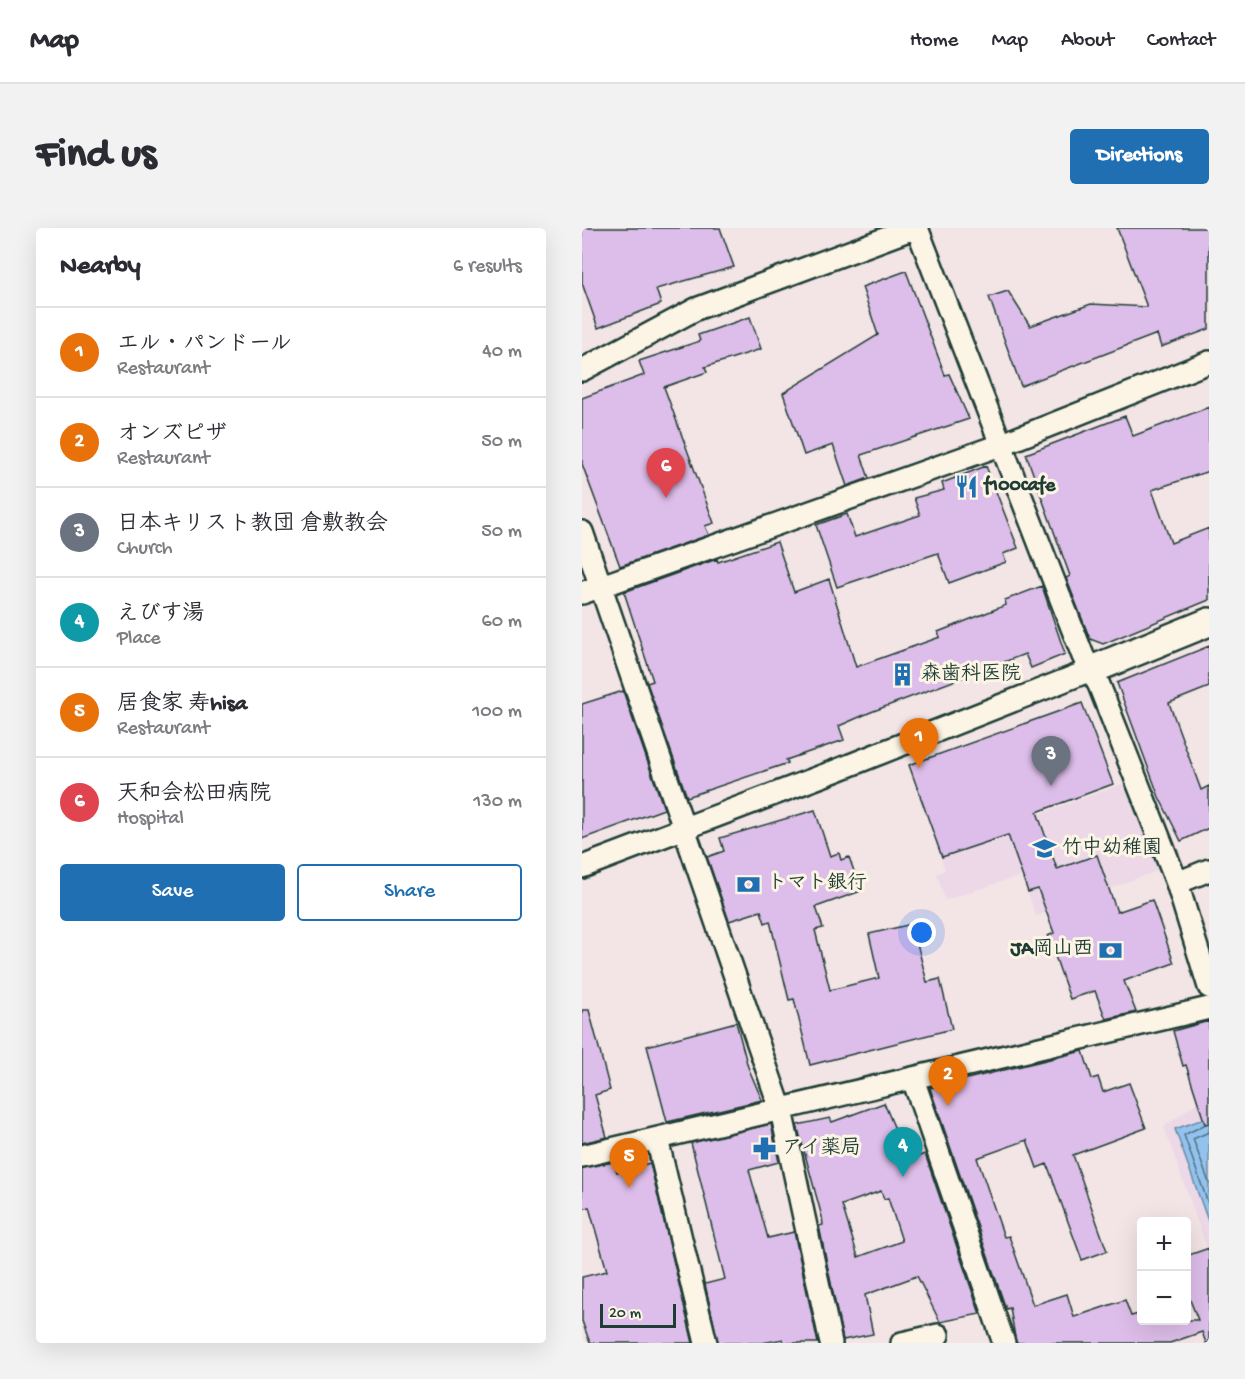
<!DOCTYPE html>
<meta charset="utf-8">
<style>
:root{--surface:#fff;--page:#f2f2f3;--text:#2b2b33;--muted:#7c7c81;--line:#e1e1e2;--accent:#1f6fb2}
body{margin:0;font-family:"Gochi Hand","Klee One",sans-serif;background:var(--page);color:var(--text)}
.controls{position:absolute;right:18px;bottom:18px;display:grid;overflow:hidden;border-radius:6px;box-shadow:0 6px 24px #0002}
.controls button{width:54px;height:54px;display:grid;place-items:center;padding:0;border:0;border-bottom:2px solid var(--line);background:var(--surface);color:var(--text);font:30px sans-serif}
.scale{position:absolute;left:18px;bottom:15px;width:76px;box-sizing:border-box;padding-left:6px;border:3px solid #1f3d34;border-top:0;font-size:16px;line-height:21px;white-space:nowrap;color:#1f3d34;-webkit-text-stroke:4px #fcf5e5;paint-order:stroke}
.you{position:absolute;left:340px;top:705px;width:21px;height:21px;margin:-15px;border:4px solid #fff;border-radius:50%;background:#1a73e8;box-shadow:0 0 0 9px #1a73e833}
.badge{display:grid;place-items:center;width:39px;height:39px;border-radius:50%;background:var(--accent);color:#fff;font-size:20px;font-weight:700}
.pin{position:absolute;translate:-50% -50px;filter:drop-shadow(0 2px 3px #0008)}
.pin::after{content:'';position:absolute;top:32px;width:21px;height:18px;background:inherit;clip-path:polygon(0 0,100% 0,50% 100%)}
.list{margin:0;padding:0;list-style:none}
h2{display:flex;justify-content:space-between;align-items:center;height:78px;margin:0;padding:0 24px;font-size:26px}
h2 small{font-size:20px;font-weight:400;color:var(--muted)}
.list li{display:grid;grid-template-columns:39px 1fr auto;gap:18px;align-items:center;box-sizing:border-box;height:90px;padding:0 24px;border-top:2px solid var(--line)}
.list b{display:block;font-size:22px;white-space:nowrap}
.list p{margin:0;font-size:20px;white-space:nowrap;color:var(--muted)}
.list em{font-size:20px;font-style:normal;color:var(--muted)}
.actions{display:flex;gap:12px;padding:18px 24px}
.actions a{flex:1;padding:14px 0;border:2px solid var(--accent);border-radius:6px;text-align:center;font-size:21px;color:var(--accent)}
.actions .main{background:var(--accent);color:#fff}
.map{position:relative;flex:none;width:627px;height:1115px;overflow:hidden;border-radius:6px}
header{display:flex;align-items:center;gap:36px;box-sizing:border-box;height:84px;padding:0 30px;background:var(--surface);border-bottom:2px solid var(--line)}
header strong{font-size:28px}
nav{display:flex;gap:33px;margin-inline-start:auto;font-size:21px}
.intro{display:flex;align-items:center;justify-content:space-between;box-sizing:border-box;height:144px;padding:0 36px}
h1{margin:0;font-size:42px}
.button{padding:15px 27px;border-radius:6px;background:var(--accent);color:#fff;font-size:21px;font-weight:700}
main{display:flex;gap:36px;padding:0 36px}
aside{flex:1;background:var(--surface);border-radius:6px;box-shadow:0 6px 24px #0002}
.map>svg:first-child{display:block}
.built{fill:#ecd8e7}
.water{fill:#94c2ee;stroke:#658da4;stroke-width:1.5}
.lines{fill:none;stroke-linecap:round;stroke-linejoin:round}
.shore{stroke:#4e727e;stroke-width:1.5}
.building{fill:#ddbde9;stroke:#1f3d34;stroke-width:1.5;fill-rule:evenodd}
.minor-casing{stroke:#1f3d34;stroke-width:26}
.tertiary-casing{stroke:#1f3d34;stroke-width:32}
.minor{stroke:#fcf5e5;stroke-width:21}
.tertiary{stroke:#fcf5e5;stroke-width:27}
.labels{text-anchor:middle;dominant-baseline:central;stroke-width:6;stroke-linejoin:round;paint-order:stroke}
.poi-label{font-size:20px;font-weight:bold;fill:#1f3d34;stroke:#fcf5e5;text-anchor:start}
</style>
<header>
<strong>Map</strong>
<nav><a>Home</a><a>Map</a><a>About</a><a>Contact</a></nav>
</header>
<div class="intro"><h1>Find us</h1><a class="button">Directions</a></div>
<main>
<aside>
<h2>Nearby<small>6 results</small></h2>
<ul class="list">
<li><span class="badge" style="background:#e8710a">1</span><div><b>エル・パンドール</b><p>Restaurant</p></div><em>40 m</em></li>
<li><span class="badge" style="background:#e8710a">2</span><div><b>オンズピザ</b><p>Restaurant</p></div><em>50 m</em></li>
<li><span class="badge" style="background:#6b7280">3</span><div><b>日本キリスト教団 倉敷教会</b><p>Church</p></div><em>50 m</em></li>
<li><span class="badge" style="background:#0f9aa8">4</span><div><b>えびす湯</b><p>Place</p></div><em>60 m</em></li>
<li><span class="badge" style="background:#e8710a">5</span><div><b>居食家 寿hisa</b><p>Restaurant</p></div><em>100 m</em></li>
<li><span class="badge" style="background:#e0444e">6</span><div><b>天和会松田病院</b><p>Hospital</p></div><em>130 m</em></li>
</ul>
<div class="actions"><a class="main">Save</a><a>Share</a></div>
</aside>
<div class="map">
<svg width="627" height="1115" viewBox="0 0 627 1115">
<rect width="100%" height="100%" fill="#f3e4e6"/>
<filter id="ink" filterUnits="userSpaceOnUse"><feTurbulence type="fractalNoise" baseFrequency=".0167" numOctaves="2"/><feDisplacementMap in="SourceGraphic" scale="12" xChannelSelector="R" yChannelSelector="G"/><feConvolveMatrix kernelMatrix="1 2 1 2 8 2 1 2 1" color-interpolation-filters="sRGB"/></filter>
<g filter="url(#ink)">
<path class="built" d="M544 555 577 642 454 688 440 647 363 672 355 646 363 642 345 590 407 568 419 600Z
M627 872V1026L582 899 613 876Z"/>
<path class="water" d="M627 889V993H626L593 901Z"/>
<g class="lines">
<path class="shore" d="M622 897 602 907 627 978
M627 904 611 911 627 955"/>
</g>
<path class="building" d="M0 0H138L152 39 74 61 79 76 16 100 0 55Z
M535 0H627V101L579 119 575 106 439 158 407 69 426 63 448 98 509 76 565 79Z
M324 43 363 147 367 146 387 191 279 227 287 250 265 258 251 217 222 227 201 165 296 107 280 59Z
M168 89 179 121 123 139 125 144 82 159 132 295 123 298 127 307 38 338 0 236V170L62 147 57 133 118 113 116 107Z
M627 179V243L570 262 589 315 627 300V372L521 416 508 411 484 350 488 348 444 226 543 188 551 208Z
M404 238 436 320 421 326 424 334 367 355 356 325 255 359 234 297 265 286 273 309 338 287 332 270 362 262 360 255Z
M195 314 212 364 247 351 274 439 358 409 356 404 424 377 423 372 460 358 483 426 449 440 443 426 289 484 257 498 262 512 204 532 206 535 105 569 65 455 71 453 42 364 135 331 136 334Z
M627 418V459L587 475 619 562 627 558V600L599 613 577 569 535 455Z
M41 463 82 581 0 611V476Z
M500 475 531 556 455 584 475 641 515 627 535 684 570 672 592 735 542 753 554 784 524 791 513 763 488 771 466 708 472 705 456 661 446 664 426 607 360 629 327 537Z
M233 582 248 628 257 625 259 632 267 629 279 663 234 679 241 700 233 702 248 762 297 750 287 706 330 696 345 754 358 751 370 801 228 837 212 771 207 772 188 693 183 695 179 683 147 693 125 629 142 623 138 610Z
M0 782H7L28 862 13 867 25 909 0 915Z
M627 793V895L623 896 604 837 601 838 591 803Z
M154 794 166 839 180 872 85 894 65 818Z
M501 823 510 851 516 849 521 864 547 855 564 900 491 927 525 1023 500 1032 465 936 455 940 445 912 395 930 422 1009 427 1008 451 1077 485 1066 492 1089 543 1072 549 1088 560 1085V1092H616L604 1062V1028L627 1020V1115H624L620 1104 588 1115H434L428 1080 424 1081 348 860Z
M302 875 326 932 343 926 398 1086 358 1094 335 1048 283 1067 291 1106 261 1112 237 998 241 997 240 989 215 897 248 890 250 894ZM299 963 302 971 306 970 320 1013 276 1029 260 977Z
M189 896 197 934 167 942 186 1010 212 1004 236 1115H202L201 1111 180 1115H136L123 1056 143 1051 109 915Z
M32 934 35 944 68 935 111 1115H8L0 1093V1049L25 1043 7 979 0 981V940Z"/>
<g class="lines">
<defs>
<path id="minor" d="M335 0 501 428 517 457 595 655 627 759
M0 142 114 81 332 0
M0 304 199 882 249 1115
M0 365 418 217 627 134
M0 639 253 543 509 442
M595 655 627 642
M331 851 422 1115
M75 911 124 1115
M0 928 627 780
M320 1115 356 1107"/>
<path id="tertiary" d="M509 442 627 394"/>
</defs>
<use href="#minor" class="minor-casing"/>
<use href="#tertiary" class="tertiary-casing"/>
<use href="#minor" class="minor"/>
<use href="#tertiary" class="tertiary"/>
</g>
</g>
<defs>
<symbol id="restaurant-bare" viewBox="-9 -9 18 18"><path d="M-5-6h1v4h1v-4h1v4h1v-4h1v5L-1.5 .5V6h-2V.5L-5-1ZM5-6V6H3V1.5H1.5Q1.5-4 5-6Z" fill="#1f6fb2" stroke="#fcf5e5" stroke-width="2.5" paint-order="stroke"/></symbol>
<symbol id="building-bare" viewBox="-9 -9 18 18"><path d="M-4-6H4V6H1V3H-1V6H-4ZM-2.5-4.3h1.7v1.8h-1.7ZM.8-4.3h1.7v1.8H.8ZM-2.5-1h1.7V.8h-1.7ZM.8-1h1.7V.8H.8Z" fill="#1f6fb2" stroke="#fcf5e5" stroke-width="2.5" paint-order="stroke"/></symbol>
<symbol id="school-bare" viewBox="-9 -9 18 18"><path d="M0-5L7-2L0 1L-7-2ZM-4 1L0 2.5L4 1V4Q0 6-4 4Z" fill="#1f6fb2" stroke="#fcf5e5" stroke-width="2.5" paint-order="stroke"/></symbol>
<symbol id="bank-bare" viewBox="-9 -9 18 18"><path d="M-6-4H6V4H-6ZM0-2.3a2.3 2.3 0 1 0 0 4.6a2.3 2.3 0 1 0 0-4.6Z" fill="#1f6fb2" stroke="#fcf5e5" stroke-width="2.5" paint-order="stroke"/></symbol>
<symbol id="pharmacy-bare" viewBox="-9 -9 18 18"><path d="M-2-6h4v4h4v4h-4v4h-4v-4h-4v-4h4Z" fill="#1f6fb2" stroke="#fcf5e5" stroke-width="2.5" paint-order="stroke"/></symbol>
</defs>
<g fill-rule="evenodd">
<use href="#restaurant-bare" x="368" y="242" width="33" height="33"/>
<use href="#building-bare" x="304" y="430" width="33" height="33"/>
<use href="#school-bare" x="446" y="604" width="33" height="33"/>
<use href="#bank-bare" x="150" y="640" width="33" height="33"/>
<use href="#bank-bare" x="512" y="706" width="33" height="33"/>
<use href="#pharmacy-bare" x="166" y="904" width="33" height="33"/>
</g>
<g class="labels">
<g class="poi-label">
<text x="402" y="258">f100cafe</text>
<text x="339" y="447">森歯科医院</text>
<text x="480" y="621">竹中幼稚園</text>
<text x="185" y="656">トマト銀行</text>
<text x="511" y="722" text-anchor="end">JA岡山西</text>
<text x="200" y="921">アイ薬局</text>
</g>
</g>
</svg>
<div class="controls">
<button>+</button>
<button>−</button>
</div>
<div class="scale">20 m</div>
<div class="you"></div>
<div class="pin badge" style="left:337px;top:540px;background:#e8710a">1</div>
<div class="pin badge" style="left:366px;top:878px;background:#e8710a">2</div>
<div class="pin badge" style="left:469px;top:558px;background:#6b7280">3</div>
<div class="pin badge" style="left:321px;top:949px;background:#0f9aa8">4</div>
<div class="pin badge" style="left:47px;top:960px;background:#e8710a">5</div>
<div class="pin badge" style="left:84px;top:270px;background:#e0444e">6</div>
</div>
</main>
